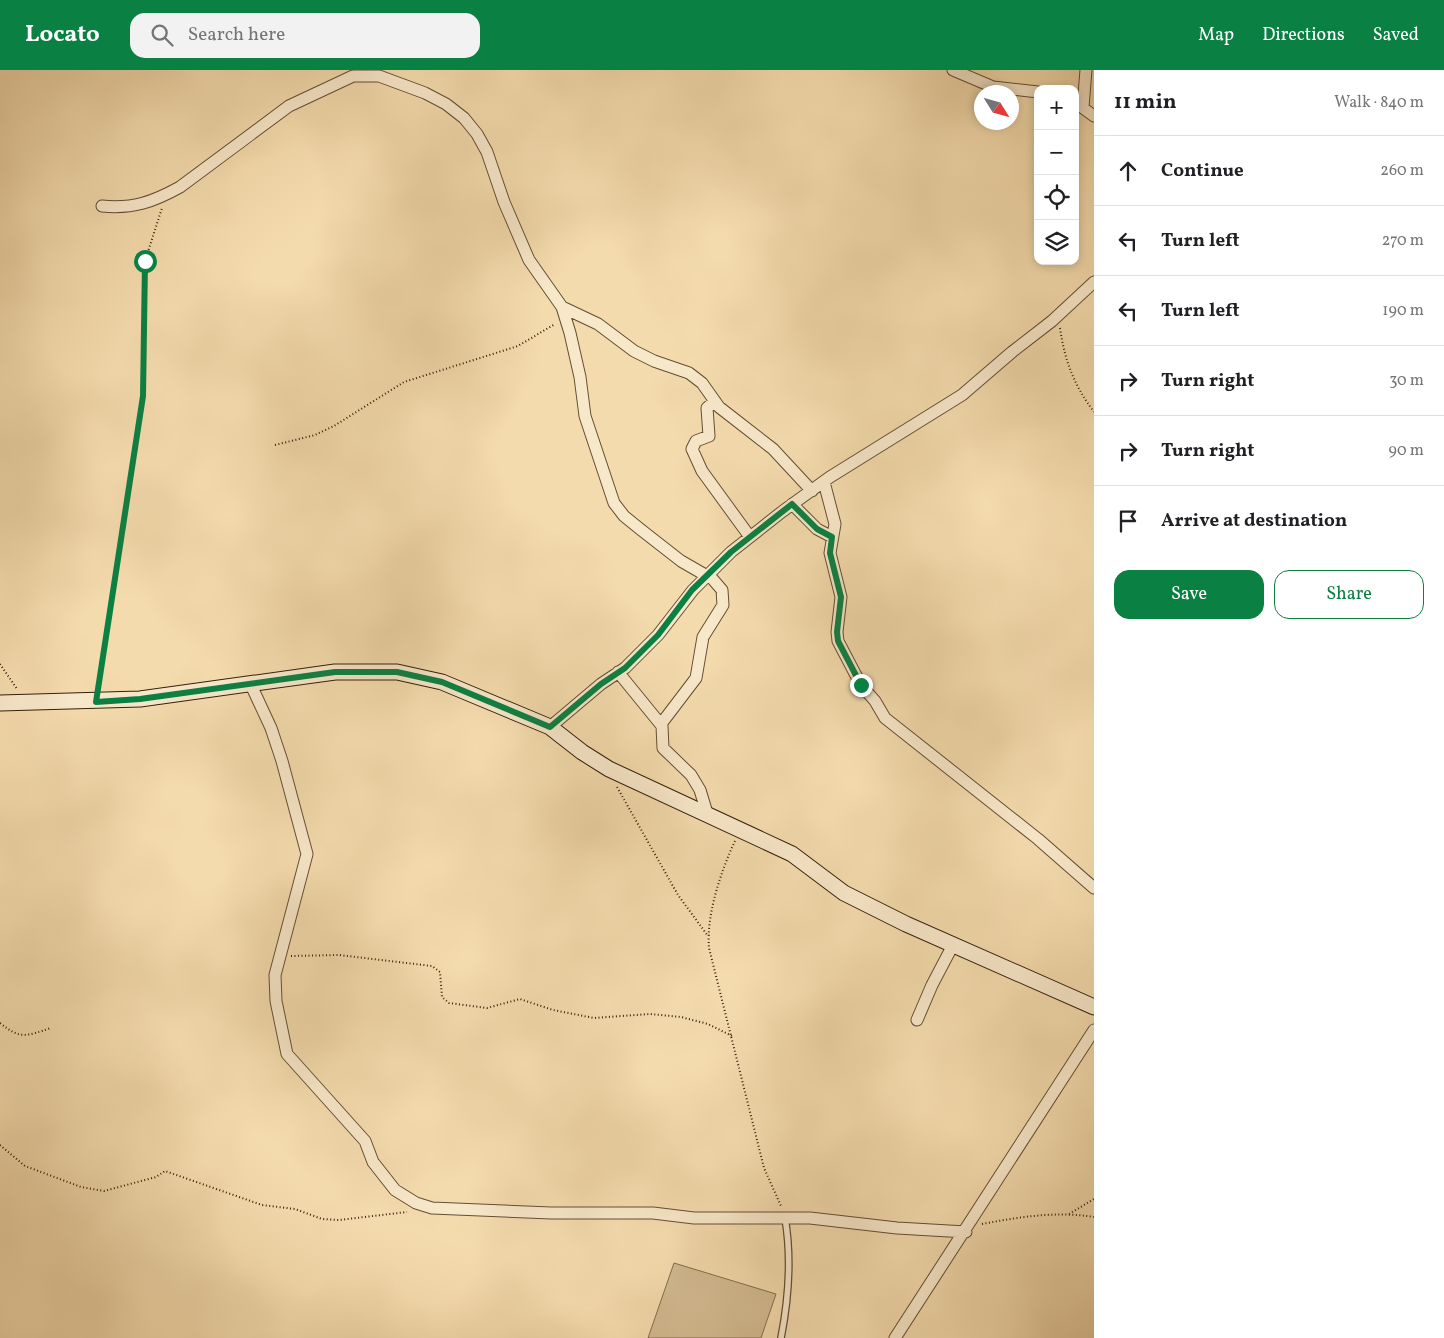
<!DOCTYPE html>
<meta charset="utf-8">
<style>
:root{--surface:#fff;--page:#f2f2f2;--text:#202124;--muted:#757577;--line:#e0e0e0;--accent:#0b8043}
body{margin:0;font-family:Vollkorn,serif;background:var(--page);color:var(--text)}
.controls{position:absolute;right:15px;top:15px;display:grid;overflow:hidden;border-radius:10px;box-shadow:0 2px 8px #0003}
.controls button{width:45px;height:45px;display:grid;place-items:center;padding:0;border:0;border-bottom:1px solid var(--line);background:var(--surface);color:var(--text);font:25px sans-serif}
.compass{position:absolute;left:974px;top:15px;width:45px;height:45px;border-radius:50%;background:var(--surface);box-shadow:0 2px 8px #0003;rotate:127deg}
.stop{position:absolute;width:15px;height:15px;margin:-11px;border:4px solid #0b8043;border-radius:50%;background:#fff}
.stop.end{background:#0b8043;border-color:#fff;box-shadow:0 1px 5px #0008}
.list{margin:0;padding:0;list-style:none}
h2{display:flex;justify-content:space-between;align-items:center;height:65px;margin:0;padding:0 20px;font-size:21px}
h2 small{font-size:16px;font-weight:400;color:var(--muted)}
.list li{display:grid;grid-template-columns:32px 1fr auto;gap:15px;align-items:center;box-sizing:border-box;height:70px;padding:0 20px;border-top:1px solid var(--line)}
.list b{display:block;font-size:19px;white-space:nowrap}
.list em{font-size:16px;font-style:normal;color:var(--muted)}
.actions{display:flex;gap:10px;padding:15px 20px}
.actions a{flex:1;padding:11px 0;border:1px solid var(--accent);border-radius:15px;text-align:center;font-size:18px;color:var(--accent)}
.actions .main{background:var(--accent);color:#fff}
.icon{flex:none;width:28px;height:28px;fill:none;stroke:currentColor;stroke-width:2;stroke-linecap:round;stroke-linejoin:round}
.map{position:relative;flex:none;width:1094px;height:1268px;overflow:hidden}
header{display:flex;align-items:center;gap:30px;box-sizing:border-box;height:70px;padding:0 25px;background:var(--accent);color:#fff}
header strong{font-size:24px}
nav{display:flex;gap:28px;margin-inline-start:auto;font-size:18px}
.search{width:350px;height:45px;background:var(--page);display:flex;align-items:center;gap:12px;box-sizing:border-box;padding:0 18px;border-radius:15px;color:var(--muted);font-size:19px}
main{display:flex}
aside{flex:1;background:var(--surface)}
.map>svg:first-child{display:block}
.green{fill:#d3bb91;stroke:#846d4e}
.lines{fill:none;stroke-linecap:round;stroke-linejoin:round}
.lane-casing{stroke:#644e33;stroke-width:8}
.street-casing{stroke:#644e33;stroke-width:13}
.secondary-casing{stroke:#341f0a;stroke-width:17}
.path{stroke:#341f0a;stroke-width:2;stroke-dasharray:1 2.5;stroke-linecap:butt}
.lane{stroke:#f8e8ca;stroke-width:5.5}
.street{stroke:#f8e8ca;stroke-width:11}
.secondary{stroke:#f8e8ca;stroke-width:15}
.route{stroke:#0b8043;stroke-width:6}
</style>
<header>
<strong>Locato</strong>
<div class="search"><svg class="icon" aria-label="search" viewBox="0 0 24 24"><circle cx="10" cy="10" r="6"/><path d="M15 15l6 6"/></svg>Search here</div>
<nav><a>Map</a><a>Directions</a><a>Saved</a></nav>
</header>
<main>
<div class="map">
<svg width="1094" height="1268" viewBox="0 0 1094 1268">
<rect width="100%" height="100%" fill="#f4dbad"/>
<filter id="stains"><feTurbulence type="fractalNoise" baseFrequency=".004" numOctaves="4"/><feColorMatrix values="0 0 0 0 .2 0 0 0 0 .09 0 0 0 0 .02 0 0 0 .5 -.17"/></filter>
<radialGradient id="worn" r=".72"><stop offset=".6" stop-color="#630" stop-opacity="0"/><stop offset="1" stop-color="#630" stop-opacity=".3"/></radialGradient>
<path class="green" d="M674 1193 776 1224 761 1268H648Z"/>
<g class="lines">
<defs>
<path id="lane" d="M781 1268C789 1227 792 1189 785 1148"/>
<path id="street" d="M953 0 993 17 1038 22
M1075 32 1094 46
M1083 37 1086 0
M102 136C133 139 153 132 180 117L289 36 353 6H379L425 23 446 34 464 48 477 64 487 82 504 132 529 190 562 237 570 263 580 307 585 346 614 433 624 446 640 459 681 491 707 506
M562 237 598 254 634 281 654 291 689 303 702 313 719 337 773 379 812 421
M715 331 707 338 709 366 696 371 692 379 702 401 750 467
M824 412 835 454 830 483 841 527 837 562 838 571 861 615 875 631 885 648 1038 769 1094 818
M792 434 817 459 832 467
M618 602 662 656 663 678 691 705 700 720 707 743
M251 615 271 658 282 691 307 784 275 905 276 931 287 984 365 1071 373 1092 395 1120 416 1133 432 1138 551 1143H653L694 1148H810L897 1158 966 1162
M661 654 696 608 703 567 723 535 722 520 709 505
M550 657 601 614 625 598 658 565 693 520 731 482 783 441 830 407 962 325 1012 282 1052 251 1094 212
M917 950 932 915 953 875
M895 1268 1094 960"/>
<path id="secondary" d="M0 633 140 629 335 602H397L442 612 550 657 582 682 609 699 792 784 844 823 906 854 1094 937"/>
</defs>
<use href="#lane" class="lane-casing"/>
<use href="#street" class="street-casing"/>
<use href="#secondary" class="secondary-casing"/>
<path class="path" d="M1060 258C1065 292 1074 315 1094 342
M275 375 315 365 334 356 404 312 518 276 555 254
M0 594 17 619
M99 617 143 326 145 191 162 138
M617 717 678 825 708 866
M735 771C721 801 706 845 709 878L764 1098 781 1136
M291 886 339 885 432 896 440 902 442 927 449 933 487 938 520 929 553 940 594 948 650 944 681 947 708 954 732 966
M0 953C21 970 26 966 51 958
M0 1075 25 1096 81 1117 104 1121 156 1107 165 1101 262 1135 295 1139 322 1149 339 1150 407 1142
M1069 1144 1094 1129
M982 1154C1019 1147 1056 1141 1094 1147"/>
<use href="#lane" class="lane"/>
<use href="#street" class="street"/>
<use href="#secondary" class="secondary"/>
</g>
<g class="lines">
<path class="route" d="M145 191 143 326 96 632 140 629 335 602H397L442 612 550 657 601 614 625 598 658 565 692 520 731 482 792 434 817 459 832 467 830 483 841 527 837 562 838 571 861 615"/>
</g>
<rect width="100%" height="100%" filter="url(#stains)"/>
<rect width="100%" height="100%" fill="url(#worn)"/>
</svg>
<div class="controls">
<button>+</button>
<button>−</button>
<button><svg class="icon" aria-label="locate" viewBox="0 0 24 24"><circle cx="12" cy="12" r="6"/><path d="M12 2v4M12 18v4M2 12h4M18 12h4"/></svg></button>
<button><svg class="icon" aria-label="layers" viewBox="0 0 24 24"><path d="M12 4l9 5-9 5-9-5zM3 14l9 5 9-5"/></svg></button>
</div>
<svg class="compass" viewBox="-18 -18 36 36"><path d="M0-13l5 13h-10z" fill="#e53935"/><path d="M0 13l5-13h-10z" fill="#757577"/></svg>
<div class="stop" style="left:145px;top:191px"></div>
<div class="stop end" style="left:861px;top:615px"></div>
</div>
<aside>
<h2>11 min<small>Walk · 840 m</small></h2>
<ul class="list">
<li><svg class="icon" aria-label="ahead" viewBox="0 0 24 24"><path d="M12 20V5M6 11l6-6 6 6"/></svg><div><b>Continue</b></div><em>260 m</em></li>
<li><svg class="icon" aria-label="left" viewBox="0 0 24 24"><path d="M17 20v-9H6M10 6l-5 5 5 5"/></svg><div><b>Turn left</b></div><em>270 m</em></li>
<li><svg class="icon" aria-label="left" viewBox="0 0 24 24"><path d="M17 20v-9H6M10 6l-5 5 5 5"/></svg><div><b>Turn left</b></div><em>190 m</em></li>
<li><svg class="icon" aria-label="right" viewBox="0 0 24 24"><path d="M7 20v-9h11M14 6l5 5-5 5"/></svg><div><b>Turn right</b></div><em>30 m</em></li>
<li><svg class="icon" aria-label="right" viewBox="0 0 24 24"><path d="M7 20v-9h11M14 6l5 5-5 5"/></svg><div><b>Turn right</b></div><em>90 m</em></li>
<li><svg class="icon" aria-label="arrive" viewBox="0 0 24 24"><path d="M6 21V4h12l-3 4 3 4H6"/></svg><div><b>Arrive at destination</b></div></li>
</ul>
<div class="actions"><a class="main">Save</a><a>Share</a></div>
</aside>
</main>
